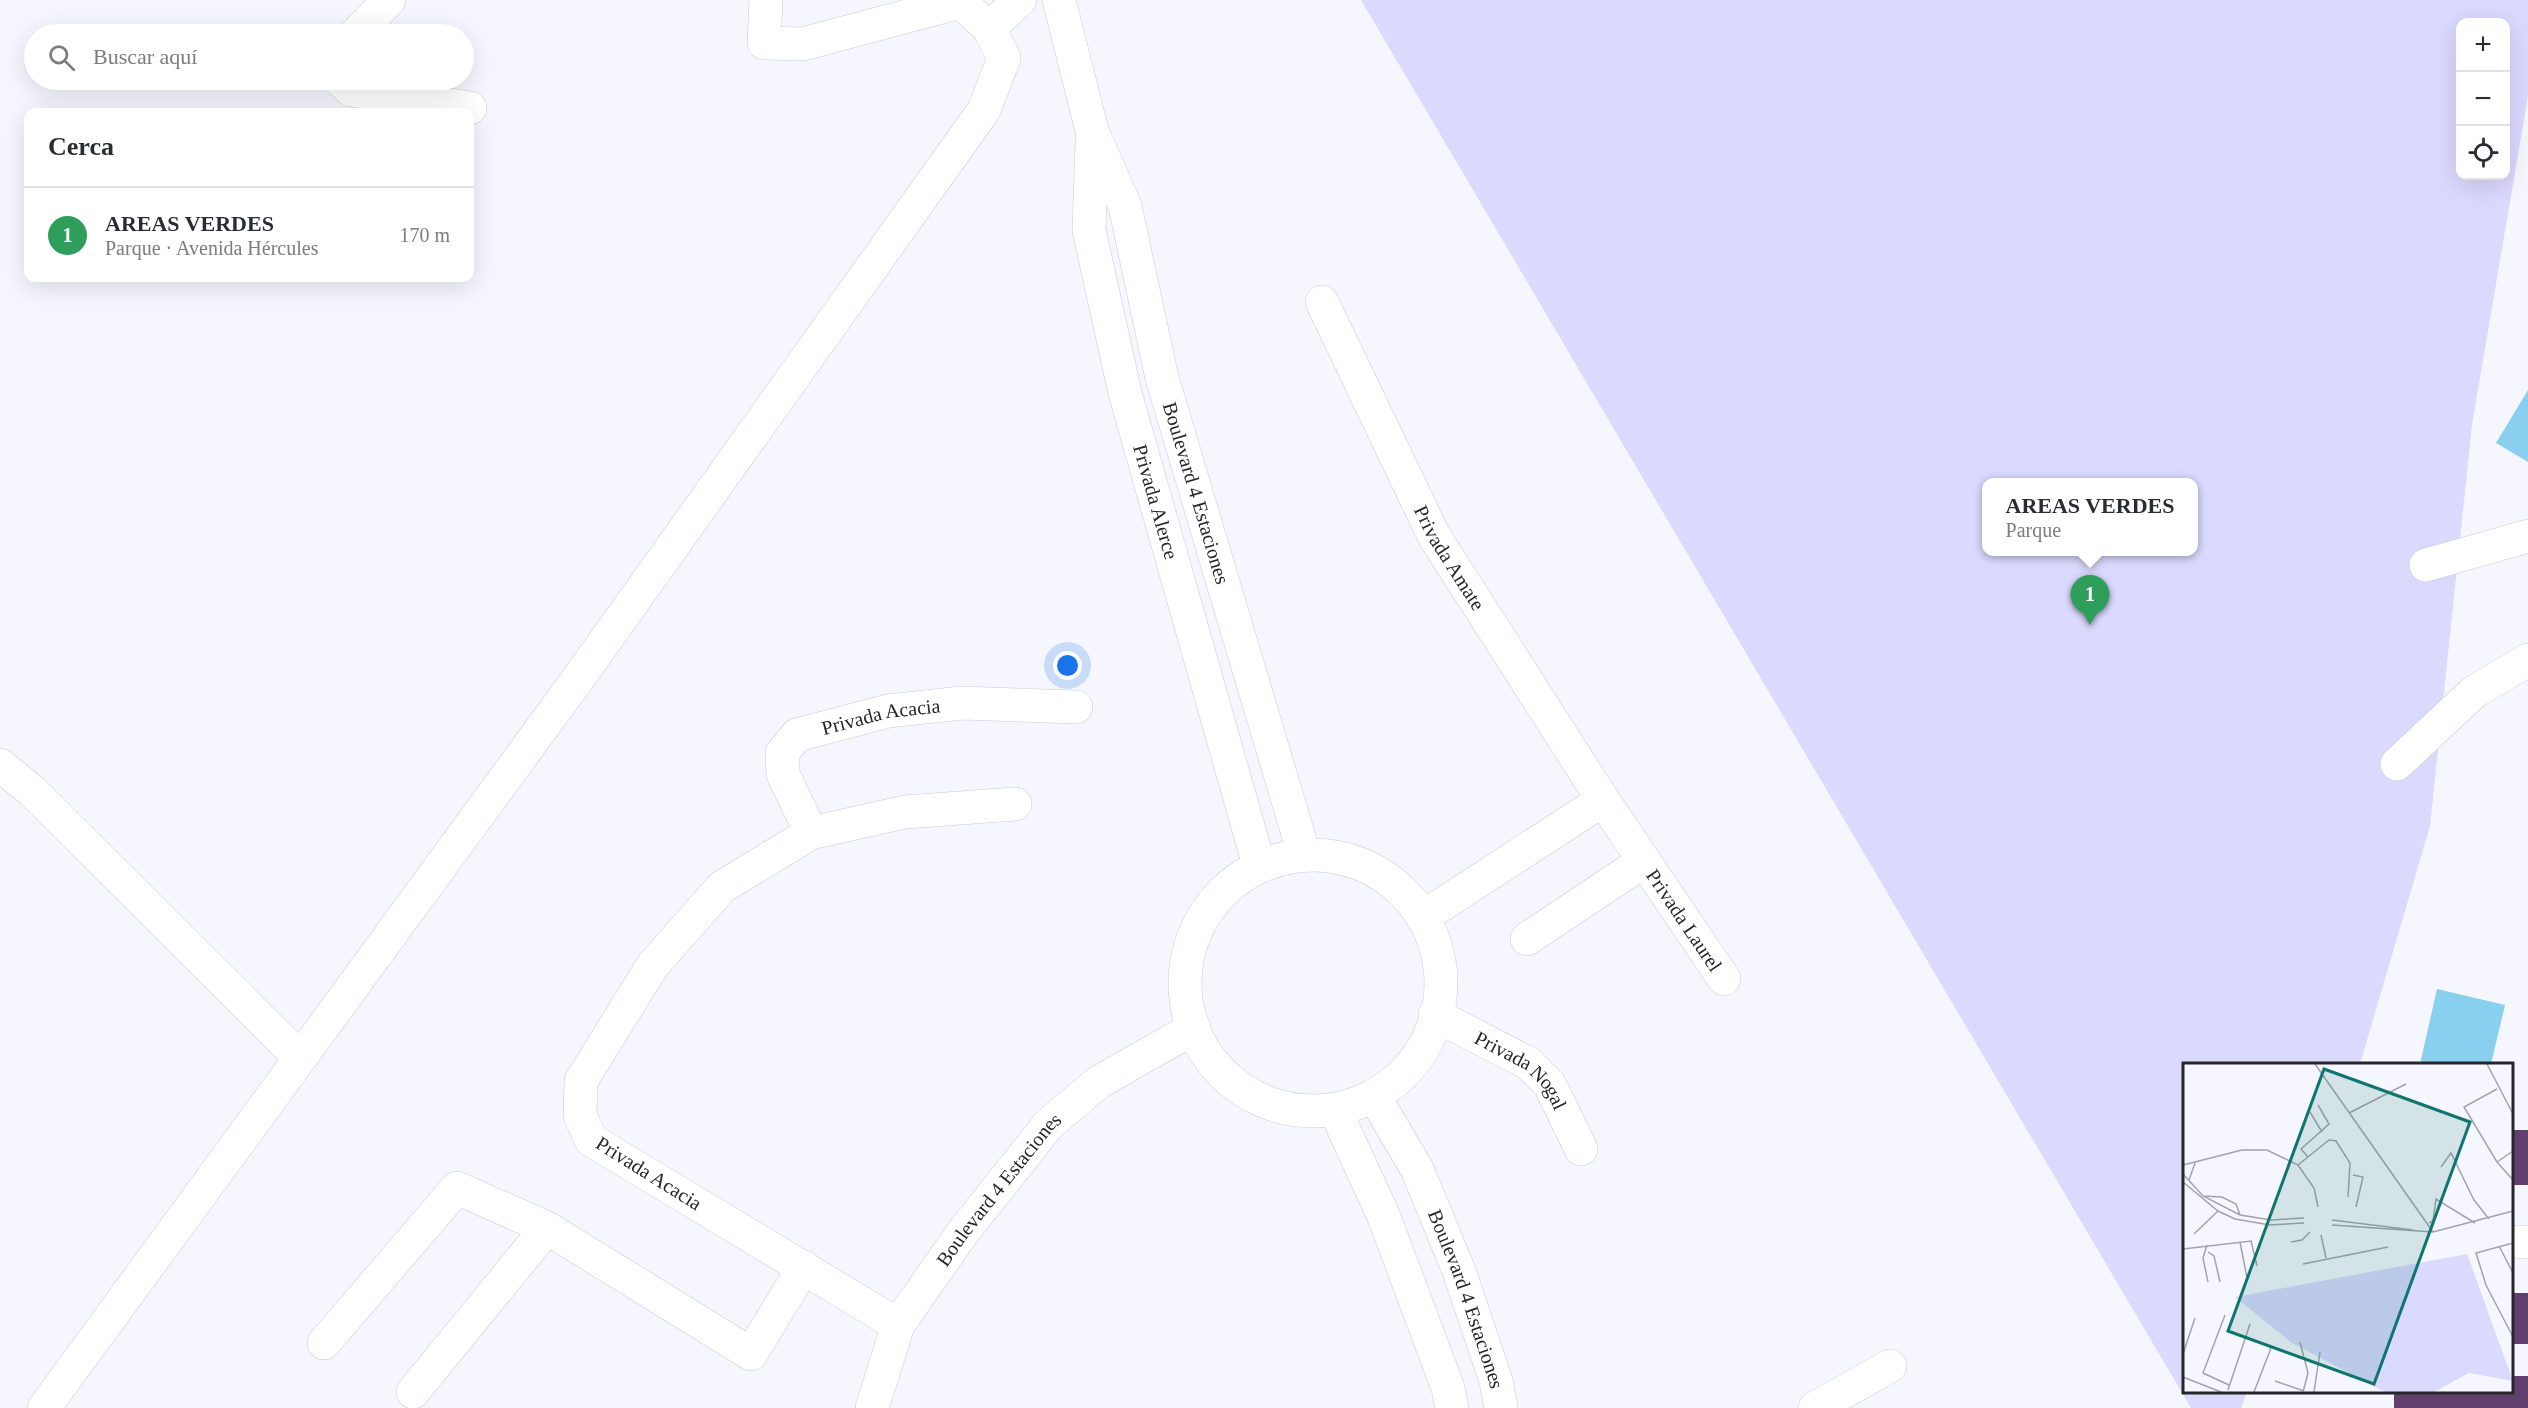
<!DOCTYPE html>
<html lang="es">
<meta charset="utf-8">
<style>
:root{--surface:#fff;--page:#f7f7f7;--text:#2b2b33;--muted:#7c7c81;--line:#e1e1e2;--accent:#4f8621}
body{margin:0;font-family:"Times New Roman",serif;background:var(--page);color:var(--text)}
.controls{position:absolute;right:18px;top:18px;display:grid;overflow:hidden;border-radius:12px;box-shadow:0 6px 24px #0002}
.controls button{width:54px;height:54px;display:grid;place-items:center;padding:0;border:0;border-bottom:2px solid var(--line);background:var(--surface);color:var(--text);font:30px sans-serif}
.you{position:absolute;left:1068px;top:666px;width:21px;height:21px;margin:-15px;border:4px solid #fff;border-radius:50%;background:#1a73e8;box-shadow:0 0 0 9px #1a73e833}
.badge{display:grid;place-items:center;width:39px;height:39px;border-radius:50%;background:var(--accent);color:#fff;font-size:20px;font-weight:700}
.pin{position:absolute;translate:-50% -50px;filter:drop-shadow(0 2px 3px #0008)}
.pin::after{content:'';position:absolute;top:32px;width:21px;height:18px;background:inherit;clip-path:polygon(0 0,100% 0,50% 100%)}
.popup{position:absolute;left:1982px;top:478px;width:216px;height:78px;box-sizing:border-box;display:grid;place-content:center;border-radius:12px;background:var(--surface);filter:drop-shadow(0 2px 4px #0005);font-size:20px;white-space:nowrap;color:var(--muted)}
.popup b{font-size:22px;color:var(--text)}
.popup::after{content:'';position:absolute;left:50%;top:100%;margin-left:-12px;border:12px solid transparent;border-top-color:var(--surface)}
.list{margin:0;padding:0;list-style:none}
h2{display:flex;justify-content:space-between;align-items:center;height:78px;margin:0;padding:0 24px;font-size:26px}
h2 small{font-size:20px;font-weight:400;color:var(--muted)}
.list li{display:grid;grid-template-columns:39px 1fr auto;gap:18px;align-items:center;box-sizing:border-box;height:96px;padding:0 24px;border-top:2px solid var(--line)}
.list b{display:block;font-size:22px;white-space:nowrap}
.list p{margin:0;font-size:20px;white-space:nowrap;color:var(--muted)}
.list em{font-size:20px;font-style:normal;color:var(--muted)}
.icon{flex:none;width:33px;height:33px;fill:none;stroke:currentColor;stroke-width:2;stroke-linecap:round;stroke-linejoin:round}
.map{position:relative;flex:none;width:2528px;height:1408px;overflow:hidden}
.search{position:absolute;background:var(--surface);box-shadow:0 6px 24px #0002;left:24px;top:24px;width:450px;height:66px;display:flex;align-items:center;gap:15px;box-sizing:border-box;padding:0 21px;border-radius:33px;color:var(--muted);font-size:22px}
.panel{position:absolute;background:var(--surface);box-shadow:0 6px 24px #0002;left:24px;top:108px;width:450px;height:174px;border-radius:12px}
.map>svg:first-child{display:block}
.green{fill:#dad9fe;fill-rule:evenodd}
.water{fill:#89d0f0}
.building{fill:#61406d}
.lines{fill:none;stroke-linecap:round;stroke-linejoin:round}
.minor-casing{stroke:#cacad4;stroke-width:34}
.minor{stroke:#fff;stroke-width:33}
.labels{text-anchor:middle;dominant-baseline:central;stroke-width:6;stroke-linejoin:round;paint-order:stroke}
.street-label{font-size:20px;fill:#26262a;stroke:#fff}
.inset-road{fill:none;stroke:#a3a3a9;stroke-width:1.5}
.view{fill:#0f766e;fill-opacity:0.15;stroke:#0f766e;stroke-width:3}
.inset-edge{fill:none;stroke:#26262a;stroke-width:3}
</style>
<div class="map">
<svg width="2528" height="1408" viewBox="0 0 2528 1408">
<rect width="100%" height="100%" fill="#f6f6fe"/>
<path class="green" d="M1361 0H2528V96L2472 425 2430 826 2360 1064H2184V1392H2247L2241 1408H2191ZM2460 22H2506V176H2460ZM1986 482H2194V552H1986Z"/>
<path class="water" d="M2528 390V462L2496 443Z
M2437 989 2505 1005 2491 1064H2420Z"/>
<path class="building" d="M2512 1130H2528V1185H2512Z
M2512 1293H2528V1344H2512Z
M2512 1376H2528V1408H2394V1392H2512Z"/>
<g class="lines">
<defs>
<g id="minor">
<path id="s1" d="M1059 0 1092 131 1125 206 1162 378 1304 854"/>
<path d="M989 28 1020 0"/>
<path d="M356 34 389 0"/>
<path d="M340 80 351 90 470 108"/>
<path id="s2" d="M1092 142 1089 230 1125 393 1259 865"/>
<path id="s3" d="M1322 302 1434 536 1603 800 1724 979"/>
<path d="M2426 565 2528 536"/>
<path d="M2397 764 2474 692 2528 660"/>
<path d="M0 765 32 791 300 1058"/>
<path id="s4" d="M811 833 783 774 782 753 797 735 888 711 962 703 1076 707"/>
<circle cx="1313" cy="983" r="128"/>
<path d="M1423 917 1603 800"/>
<path d="M1527 939 1644 861"/>
<path id="s5" d="M1435 1015 1528 1063 1550 1085 1581 1149"/>
<path id="s6" d="M1374 1096 1417 1169 1459 1271 1496 1381 1501 1408"/>
<path d="M1335 1110 1384 1217 1448 1388 1452 1408"/>
<path d="M2512 1242H2528"/>
<path d="M898 1325 591 1140 580 1115 581 1081 653 965 722 887 811 833 905 812 1015 804"/>
<path d="M324 1343 457 1188 547 1228 751 1354 804 1267"/>
<path d="M413 1392 547 1228"/>
<path d="M44 1408 580 676 984 110 1004 58 989 28 960 2 803 44 764 43 766 0"/>
<path id="s7" d="M872 1408 898 1325 963 1232 1049 1124 1099 1082 1194 1028"/>
<path d="M1815 1408 1890 1366"/>
</g>
</defs>
<use href="#minor" class="minor-casing"/>
<use href="#minor" class="minor"/>
</g>
<g class="labels">
<g class="street-label">
<text stroke="none"><textPath href="#s1" startOffset="513">Boulevard 4 Estaciones</textPath></text>
<text stroke="none"><textPath href="#s2" startOffset="368">Privada Alerce</textPath></text>
<text stroke="none"><textPath href="#s3" startOffset="286">Privada Amate</textPath></text>
<text stroke="none"><textPath href="#s4" startOffset="196">Privada Acacia</textPath></text>
<text stroke="none"><textPath href="#s3" startOffset="718">Privada Laurel</textPath></text>
<text stroke="none"><textPath href="#s5" startOffset="104">Privada Nogal</textPath></text>
<text transform="translate(649 1173) rotate(32)">Privada Acacia</text>
<text stroke="none"><textPath href="#s7" startOffset="256">Boulevard 4 Estaciones</textPath></text>
<text stroke="none"><textPath href="#s6" startOffset="224">Boulevard 4 Estaciones</textPath></text>
</g>
</g>
<g transform="translate(2183 1063)">
<rect width="330" height="330" fill="#f6f6fe"/>
<path d="M284 191 330 318 286 310 251 329H202L109 280 52 234Z" fill="#dad9fe"/>
<path class="inset-road" d="M132 1 250 169M304 1 330 51M314 26 281 44 314 99 330 117M127 49 139 69M166 50 223 21M125 94 118 86 146 61 135 42M314 99 330 88M0 102 59 87H84L115 102 131 125 135 144M115 102 146 77 153 78 167 100 165 134M258 104 268 90 291 137 306 156M0 111 20 133 57 152 88 157 121 155M170 112 180 114 173 144M6 117 12 100M0 119 35 148 52 156 87 162 121 160M20 133 39 134 53 141 57 152M149 157 230 167M246 160 250 158 253 136 292 160M149 162 250 169 330 148M11 171 35 148M138 172 143 195M57 179 64 215M108 179 119 177 127 169M330 180 293 190 303 222 330 274M24 182 20 195 25 219M316 183 330 210M0 186 68 178 74 203M25 189 31 193 37 219M120 201 205 184M42 252 20 310 46 322M117 279 125 310 120 329M0 291 12 255M0 314 38 329M92 318 121 328M45 327 67 261M71 329 88 285M131 329 137 289"/>
<path class="view" d="M141 6 287 59 191 321 45 268Z"/>
<rect width="330" height="330" class="inset-edge"/>
</g>
</svg>
<div class="controls">
<button>+</button>
<button>−</button>
<button><svg class="icon" aria-label="locate" viewBox="0 0 24 24"><circle cx="12" cy="12" r="6"/><path d="M12 2v4M12 18v4M2 12h4M18 12h4"/></svg></button>
</div>
<div class="you"></div>
<div class="pin badge" style="left:2090px;top:625px;background:#2e9e5b">1</div>
<div class="popup"><b>AREAS VERDES</b>Parque</div>
<div class="search"><svg class="icon" aria-label="search" viewBox="0 0 24 24"><circle cx="10" cy="10" r="6"/><path d="M15 15l6 6"/></svg>Buscar aquí</div>
<section class="panel">
<h2>Cerca<small></small></h2>
<ul class="list">
<li><span class="badge" style="background:#2e9e5b">1</span><div><b>AREAS VERDES</b><p>Parque · Avenida Hércules</p></div><em>170 m</em></li>
</ul>
</section>
</div>
